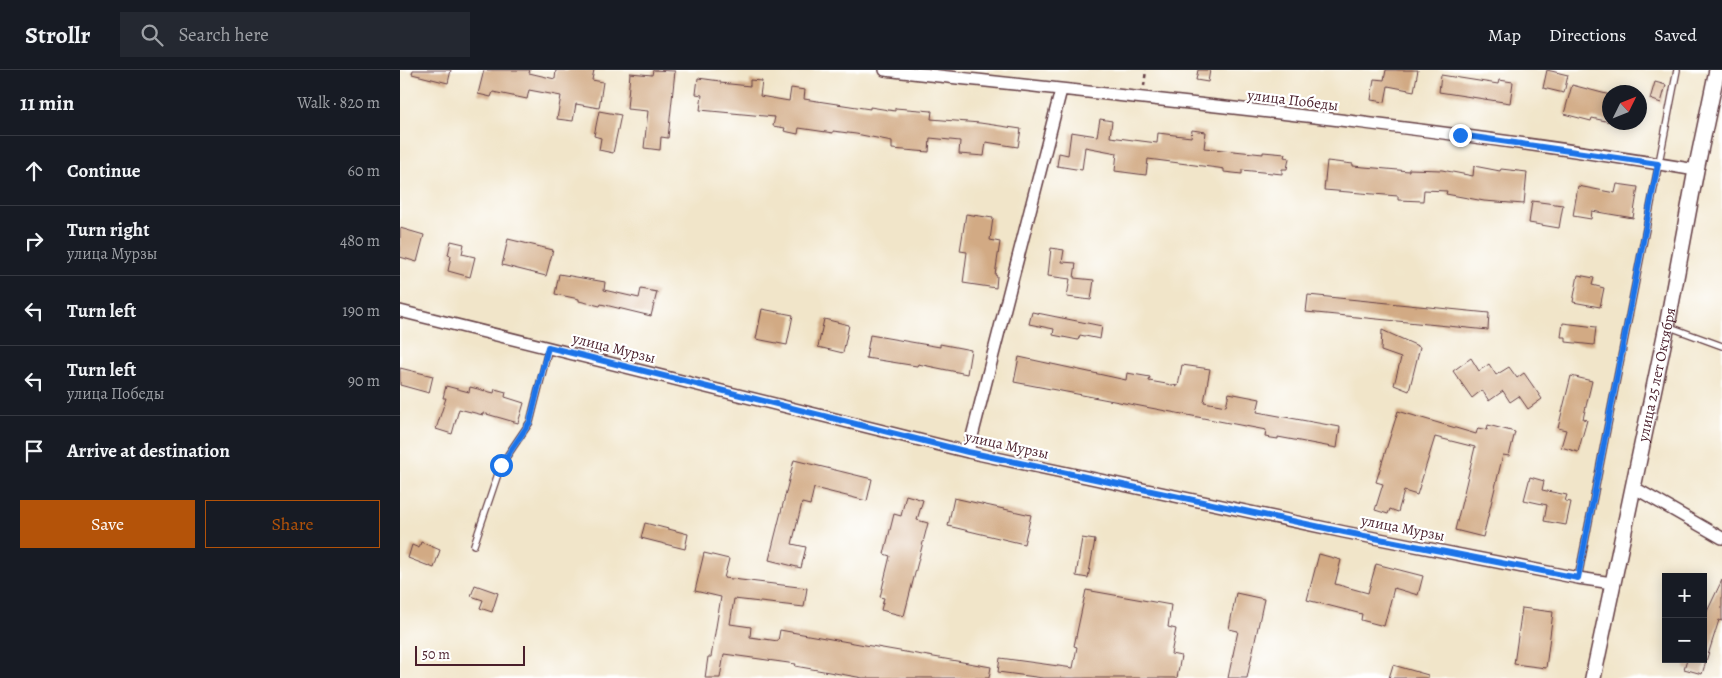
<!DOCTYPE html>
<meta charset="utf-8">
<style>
:root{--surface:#171b24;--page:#242831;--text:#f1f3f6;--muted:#9ea1a6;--line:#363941;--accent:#b45309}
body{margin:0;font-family:Alegreya,serif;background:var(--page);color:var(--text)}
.controls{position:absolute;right:15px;bottom:15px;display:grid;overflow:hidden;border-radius:0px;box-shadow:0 2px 12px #0003}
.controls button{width:45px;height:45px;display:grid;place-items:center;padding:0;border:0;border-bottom:1px solid var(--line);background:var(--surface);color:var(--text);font:25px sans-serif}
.compass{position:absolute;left:1202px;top:15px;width:45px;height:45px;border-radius:50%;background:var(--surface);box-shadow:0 2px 12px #0003;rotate:47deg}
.scale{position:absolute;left:15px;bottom:12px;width:110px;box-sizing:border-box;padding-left:5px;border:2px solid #4a1f2b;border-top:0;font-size:14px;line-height:18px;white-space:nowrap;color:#4a1f2b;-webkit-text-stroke:4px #fff;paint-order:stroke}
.stop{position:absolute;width:15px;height:15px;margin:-11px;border:4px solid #1a73e8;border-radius:50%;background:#fff}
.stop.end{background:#1a73e8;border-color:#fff;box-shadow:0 1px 5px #0008}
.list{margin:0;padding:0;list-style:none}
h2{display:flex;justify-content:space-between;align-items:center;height:65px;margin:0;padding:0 20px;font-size:21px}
h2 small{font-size:16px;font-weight:400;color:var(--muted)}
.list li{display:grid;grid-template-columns:32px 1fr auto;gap:15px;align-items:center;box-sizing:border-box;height:70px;padding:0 20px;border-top:1px solid var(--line)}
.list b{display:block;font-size:19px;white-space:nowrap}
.list p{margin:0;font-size:16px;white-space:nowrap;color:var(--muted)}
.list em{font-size:16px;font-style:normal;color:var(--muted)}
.actions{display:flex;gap:10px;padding:15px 20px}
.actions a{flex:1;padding:11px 0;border:1px solid var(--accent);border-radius:0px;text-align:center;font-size:18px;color:var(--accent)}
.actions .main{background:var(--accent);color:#fff}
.icon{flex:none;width:28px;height:28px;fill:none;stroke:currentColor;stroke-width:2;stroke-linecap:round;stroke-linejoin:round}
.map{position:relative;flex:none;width:1322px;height:608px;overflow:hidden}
header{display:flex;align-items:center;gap:30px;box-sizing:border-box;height:70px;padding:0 25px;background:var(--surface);border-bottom:1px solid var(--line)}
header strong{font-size:24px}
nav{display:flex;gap:28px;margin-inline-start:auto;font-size:18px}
.search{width:350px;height:45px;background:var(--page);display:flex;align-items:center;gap:12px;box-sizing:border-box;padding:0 18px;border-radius:0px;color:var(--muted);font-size:19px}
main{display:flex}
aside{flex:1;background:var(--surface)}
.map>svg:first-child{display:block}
.building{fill:#d2aa84}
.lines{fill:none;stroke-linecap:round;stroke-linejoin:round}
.service-casing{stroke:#633d43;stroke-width:8}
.minor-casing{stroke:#633d43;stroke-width:14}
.tertiary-casing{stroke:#633d43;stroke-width:18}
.path{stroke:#633d43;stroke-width:2.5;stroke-dasharray:4 4;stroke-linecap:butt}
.service{stroke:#fff;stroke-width:5.5}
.minor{stroke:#fff;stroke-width:11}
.tertiary{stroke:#fff;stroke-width:15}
.route{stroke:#1a73e8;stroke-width:6}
.labels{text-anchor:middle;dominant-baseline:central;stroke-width:4.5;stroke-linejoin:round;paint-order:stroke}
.street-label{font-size:15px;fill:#4a1f2b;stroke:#fff}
</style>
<header>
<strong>Strollr</strong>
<div class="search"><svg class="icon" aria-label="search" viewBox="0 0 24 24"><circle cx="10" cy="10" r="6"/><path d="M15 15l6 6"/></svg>Search here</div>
<nav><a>Map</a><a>Directions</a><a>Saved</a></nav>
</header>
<main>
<aside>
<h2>11 min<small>Walk · 820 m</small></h2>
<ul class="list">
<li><svg class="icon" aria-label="ahead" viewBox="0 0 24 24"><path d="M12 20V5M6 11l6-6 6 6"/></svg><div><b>Continue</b></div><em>60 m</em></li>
<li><svg class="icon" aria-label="right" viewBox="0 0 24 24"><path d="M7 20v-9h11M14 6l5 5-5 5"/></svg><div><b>Turn right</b><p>улица Мурзы</p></div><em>480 m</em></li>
<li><svg class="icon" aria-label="left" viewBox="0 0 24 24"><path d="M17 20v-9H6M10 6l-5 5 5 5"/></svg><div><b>Turn left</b></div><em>190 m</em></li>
<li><svg class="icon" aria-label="left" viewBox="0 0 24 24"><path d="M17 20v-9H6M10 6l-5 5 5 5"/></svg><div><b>Turn left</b><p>улица Победы</p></div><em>90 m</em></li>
<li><svg class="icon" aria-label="arrive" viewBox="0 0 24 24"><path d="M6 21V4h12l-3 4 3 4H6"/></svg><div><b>Arrive at destination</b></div></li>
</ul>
<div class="actions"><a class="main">Save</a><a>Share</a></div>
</aside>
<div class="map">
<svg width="1322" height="608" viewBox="0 0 1322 608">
<rect width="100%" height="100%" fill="#fff"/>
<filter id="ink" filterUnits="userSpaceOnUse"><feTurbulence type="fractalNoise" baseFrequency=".02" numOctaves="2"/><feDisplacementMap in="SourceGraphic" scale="10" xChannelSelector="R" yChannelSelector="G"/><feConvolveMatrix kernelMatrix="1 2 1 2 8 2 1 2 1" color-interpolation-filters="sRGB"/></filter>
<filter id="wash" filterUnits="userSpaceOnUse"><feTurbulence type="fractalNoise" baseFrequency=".0096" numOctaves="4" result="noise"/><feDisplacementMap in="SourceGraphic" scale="20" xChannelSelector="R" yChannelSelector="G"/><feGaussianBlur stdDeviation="1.12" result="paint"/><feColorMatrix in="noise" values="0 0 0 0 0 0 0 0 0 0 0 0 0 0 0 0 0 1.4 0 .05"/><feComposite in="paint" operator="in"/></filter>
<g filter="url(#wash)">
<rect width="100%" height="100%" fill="#f1e5c9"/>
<g id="blocks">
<path class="building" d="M13 0H51L48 13 12 4Z
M84 0H130L129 3 155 9 156 0H194L192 10 203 12 199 38 176 34 173 51 157 49 161 26 129 20 127 29 93 22 91 27 78 24Z
M253 0 275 1 268 68 261 67 260 80 244 78 248 41 227 39 230 3 252 5Z
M798 0H810L808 12 796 10Z
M986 0H1018L1014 21 988 16 985 32 971 30 974 9 984 10Z
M1147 0 1168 5 1164 23 1143 18Z
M1041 5 1098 14 1099 10 1113 12 1110 33 1039 22Z
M298 8 320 11V13L350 16V10L362 11 360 26 389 31 391 18 405 20 404 29 470 39V37L495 41V38L532 41 531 49 580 53 621 59 618 77 586 72 584 86 559 84 560 71 530 68 529 82 492 79V71L456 64 433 61V63L399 58 398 64 384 61 385 58 373 56 375 47 300 40 302 25 296 24Z
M1255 12 1266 15 1261 33 1250 29Z
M1172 15 1210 25V52L1192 48 1191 51 1164 44Z
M199 41 221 45 213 83 199 80 201 68 194 66Z
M700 49 712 51 710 67 757 73 758 63 791 67 792 60 806 62 804 78 863 84V82L885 84 884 87 889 88 887 99H882V104L842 100V104L824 102V99L818 98 748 89 746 105 715 101 717 83 685 77 682 100 657 96 659 83 668 85 671 62 697 66Z
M927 91 953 94V96L1009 101V99L1042 100 1073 106 1074 96 1100 101 1101 99 1127 102 1124 134 1084 131 1046 124 1047 121 1024 120 1023 131 998 130V126L924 120Z
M1217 114 1238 117 1233 148 1192 141 1191 149 1173 146 1178 116 1215 123Z
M1132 131 1163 135 1159 158 1129 153Z
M566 144 593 148 590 170 600 172 595 205 597 206 596 218 563 213 567 182 560 181Z
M0 158 24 165 17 192 0 187Z
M108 169 153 180 146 206 102 195Z
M51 171 64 174 62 184 75 187 70 207 48 201 51 186 48 185Z
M651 178 664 180 662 192 676 193 674 208 694 210 691 230 667 227 670 209 648 206Z
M159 204 205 212 204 220 239 228 241 219 257 222 251 246 201 234 200 236 179 231V229L155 224Z
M1178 205 1194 208 1192 215 1204 218 1200 237 1173 232Z
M908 225 1089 243 1088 260 906 242Z
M362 239 393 245 387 275 356 269Z
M632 242 702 256 700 269 680 265 678 270 653 265 654 259 629 254Z
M424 249 449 255 443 283 418 277Z
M1163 253 1196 257 1194 275 1166 272V267H1161Z
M982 260 1020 277 1009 321 994 315 1001 288 981 281Z
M470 265 540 277V274L571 280 567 304 518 294 517 296 466 288Z
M619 287 726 310 727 303 750 307 749 311 778 316 782 295 810 299 804 332 826 336 829 323 860 329 857 342 940 357 937 378 878 367V369L865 367 866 360 614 312Z
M1071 288 1079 301 1089 294 1096 305 1109 297 1117 308 1124 303 1142 329 1128 339 1119 326 1110 332 1103 321 1089 331 1082 320 1072 328 1053 301Z
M0 298 33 306 29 323 0 315Z
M1171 306 1192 311 1183 349 1187 350 1178 382 1161 377 1166 360 1158 358Z
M46 316 69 322 70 317 94 323 95 319 106 322 105 327 124 333 118 353 83 343V345L59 339 52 364 36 359 46 328H43Z
M998 341 1076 364 1078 358 1087 360 1088 355 1115 362 1109 386 1103 385 1083 467 1055 460 1075 377 1035 367 1017 425 1004 421 998 442 990 439 988 444 975 440 983 414 976 412Z
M394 390 472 409 467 431 414 418 410 435 402 433 392 474 406 477 401 498 369 490Z
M1130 407 1144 411 1142 420 1167 425 1165 431 1171 432 1166 455 1144 451 1147 435 1124 430Z
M506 425 523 430 517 450 528 453 504 546 481 540 484 528 480 527 490 486 484 484 494 444 501 446Z
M554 428 631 445 624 474 548 456Z
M245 453 288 464 285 479 241 468Z
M682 468 695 470 688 508 676 506Z
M21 472 40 480 34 498 8 488 12 475 19 478Z
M304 483 329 489 324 508 407 518 404 537 334 529 330 554 351 557 350 567 378 571 380 560 391 562 591 597 589 608H463L395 596 396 594 324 584 320 608H305L308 587H311L321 527 295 521Z
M919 484 941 490 935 514 968 523 976 494 1023 506 1018 525 994 518 984 556 961 550 962 544 907 530Z
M1322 510V551L1319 550 1302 604 1284 599 1287 589H1303V550Z
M75 515 98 523 92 542 80 538 83 530 71 526Z
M686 520 771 535 768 557 776 559 771 584 781 586 777 608H643L598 602 600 588 673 598 677 577 674 576Z
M836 523 864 529 847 608H828L838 561 829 559Z
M1122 538 1153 542 1146 598 1114 594Z
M993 595 1028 605V608H989Z"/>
</g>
</g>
<g filter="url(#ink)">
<use href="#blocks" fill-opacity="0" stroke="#633d43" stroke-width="1"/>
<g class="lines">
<defs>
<path id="service" d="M1267 256 1322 276
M74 475 101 395 130 352 149 277
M1178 508 1277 0"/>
<path id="minor" d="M485 0C756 30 1027 55 1296 100
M0 241 568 382 944 462 1178 508 1212 513
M568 382 661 20
M1233 417 1322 468"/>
<g id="tertiary">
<path id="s1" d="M1193 608 1267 256 1296 100 1317 0"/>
</g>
</defs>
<use href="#service" class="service-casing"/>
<use href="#minor" class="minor-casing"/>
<use href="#tertiary" class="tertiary-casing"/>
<path class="path" d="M744 16 746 0"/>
<use href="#service" class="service"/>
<use href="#minor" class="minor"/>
<use href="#tertiary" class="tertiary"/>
</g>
</g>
<g class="lines" filter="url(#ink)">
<path class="route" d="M101 395 130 352 148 277 568 382 944 462 1178 508 1258 94 1060 65"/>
</g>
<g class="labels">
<g class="street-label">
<text transform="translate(893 30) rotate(7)">улица Победы</text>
<text transform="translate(214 278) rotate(14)">улица Мурзы</text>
<text stroke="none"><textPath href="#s1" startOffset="310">улица 25 лет Октября</textPath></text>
<text transform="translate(607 375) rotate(12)">улица Мурзы</text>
<text transform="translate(1003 458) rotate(11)">улица Мурзы</text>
</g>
</g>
</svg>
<div class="controls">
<button>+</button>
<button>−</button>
</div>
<svg class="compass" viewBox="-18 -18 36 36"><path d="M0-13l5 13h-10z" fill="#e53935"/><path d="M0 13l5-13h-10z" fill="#9ea1a6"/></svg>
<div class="scale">50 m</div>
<div class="stop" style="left:101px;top:395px"></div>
<div class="stop end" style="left:1060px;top:65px"></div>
</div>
</main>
